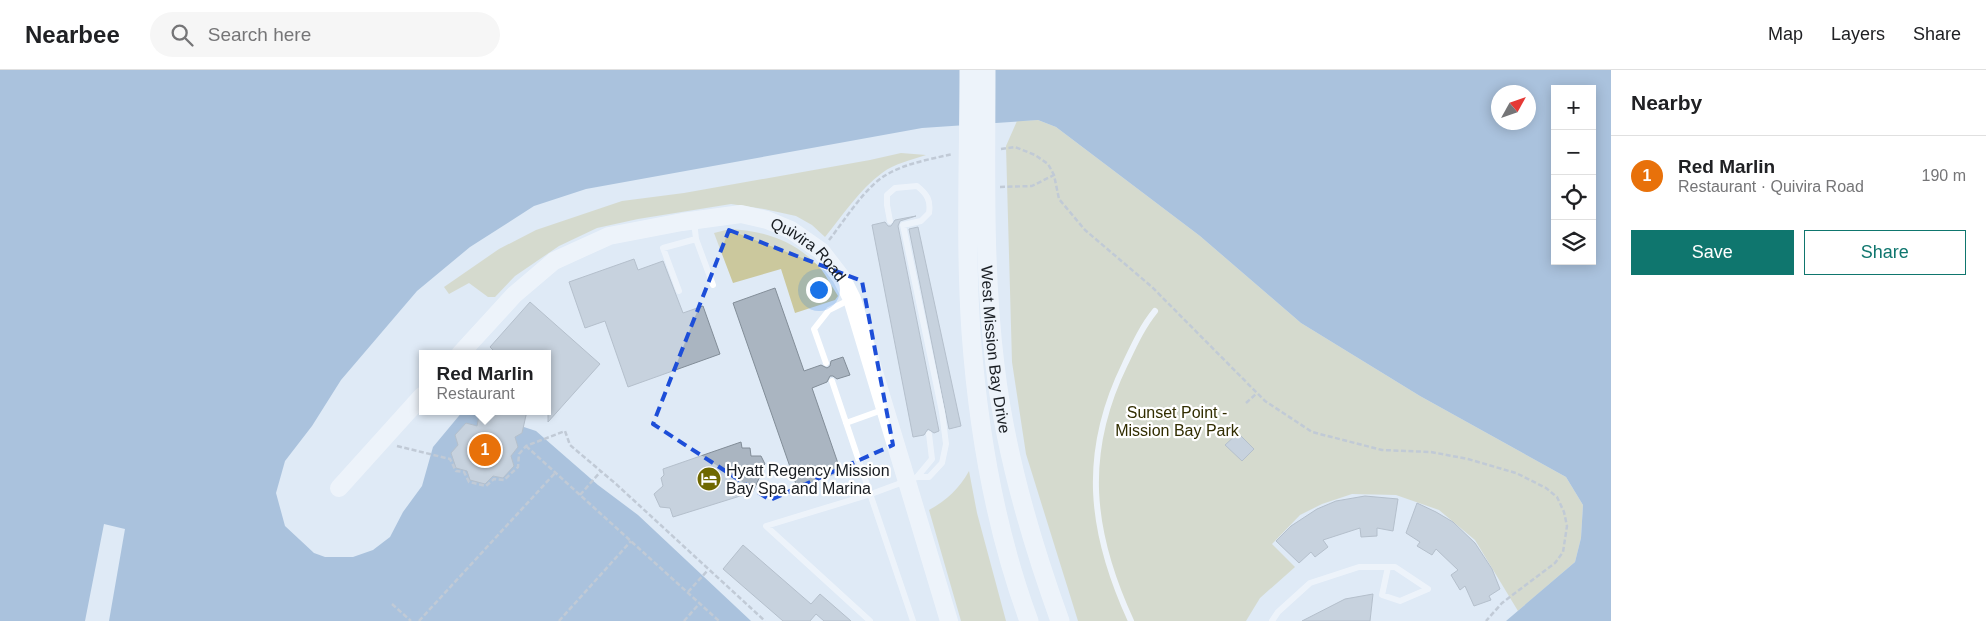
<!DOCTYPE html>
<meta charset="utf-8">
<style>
:root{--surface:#fff;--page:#f6f6f6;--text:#202124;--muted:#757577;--line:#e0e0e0;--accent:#0f766e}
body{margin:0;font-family:Helvetica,sans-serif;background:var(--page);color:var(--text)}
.controls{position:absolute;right:15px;top:15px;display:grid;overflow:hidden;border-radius:0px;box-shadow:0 2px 12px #0003}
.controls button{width:45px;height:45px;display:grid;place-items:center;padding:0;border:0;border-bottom:1px solid var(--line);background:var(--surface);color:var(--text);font:25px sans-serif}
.compass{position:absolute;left:1491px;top:15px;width:45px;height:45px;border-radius:50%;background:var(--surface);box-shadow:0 2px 12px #0003;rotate:50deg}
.you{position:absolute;left:818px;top:219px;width:18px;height:18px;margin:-12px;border:4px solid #fff;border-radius:50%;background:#1a73e8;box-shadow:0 0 0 8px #1a73e833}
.badge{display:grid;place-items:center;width:32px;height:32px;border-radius:50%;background:var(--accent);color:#fff;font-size:16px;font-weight:700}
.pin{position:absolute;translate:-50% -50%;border:2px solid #fff;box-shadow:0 1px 5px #0006}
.popup{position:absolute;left:419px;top:280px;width:132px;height:65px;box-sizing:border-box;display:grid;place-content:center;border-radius:0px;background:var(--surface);filter:drop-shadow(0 1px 4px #0005);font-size:16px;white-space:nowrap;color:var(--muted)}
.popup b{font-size:19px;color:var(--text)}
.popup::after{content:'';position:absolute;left:50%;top:100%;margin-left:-10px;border:10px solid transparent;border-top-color:var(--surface)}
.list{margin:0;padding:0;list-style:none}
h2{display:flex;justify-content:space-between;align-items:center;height:65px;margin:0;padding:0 20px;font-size:21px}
h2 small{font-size:16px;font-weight:400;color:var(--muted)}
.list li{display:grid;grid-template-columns:32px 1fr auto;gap:15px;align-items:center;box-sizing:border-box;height:80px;padding:0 20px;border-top:1px solid var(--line)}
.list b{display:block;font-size:19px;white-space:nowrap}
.list p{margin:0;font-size:16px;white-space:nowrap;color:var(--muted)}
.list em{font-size:16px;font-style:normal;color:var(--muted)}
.actions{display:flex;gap:10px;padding:15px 20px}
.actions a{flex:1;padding:11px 0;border:1px solid var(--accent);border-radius:0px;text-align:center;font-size:18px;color:var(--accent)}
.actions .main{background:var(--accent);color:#fff}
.icon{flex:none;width:28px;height:28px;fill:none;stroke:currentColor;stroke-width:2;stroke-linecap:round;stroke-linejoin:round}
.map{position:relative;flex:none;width:1611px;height:551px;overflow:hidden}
header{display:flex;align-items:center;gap:30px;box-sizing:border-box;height:70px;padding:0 25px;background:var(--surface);border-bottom:1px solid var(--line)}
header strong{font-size:24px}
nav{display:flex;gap:28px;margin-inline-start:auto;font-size:18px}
.search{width:350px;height:45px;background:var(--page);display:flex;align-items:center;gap:12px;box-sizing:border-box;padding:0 18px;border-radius:28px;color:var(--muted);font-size:19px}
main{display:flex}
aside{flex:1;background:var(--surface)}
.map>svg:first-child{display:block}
.green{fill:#cbc89d}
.water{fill:#6a93be;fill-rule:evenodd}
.building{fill:#aab5c1;stroke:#828d98}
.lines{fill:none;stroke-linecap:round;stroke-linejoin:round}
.path{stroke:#9da5af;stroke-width:2.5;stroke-dasharray:5 2.5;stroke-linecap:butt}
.lane{stroke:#fff;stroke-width:6}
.secondary{stroke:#fff;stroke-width:18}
.primary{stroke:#fff;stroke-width:19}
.marked{fill:none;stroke:#1d4ed8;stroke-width:4;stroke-dasharray:10 6;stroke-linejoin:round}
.labels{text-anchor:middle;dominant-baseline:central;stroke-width:4.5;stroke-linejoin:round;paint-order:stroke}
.street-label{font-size:16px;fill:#191d22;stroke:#fff}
.park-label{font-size:16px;fill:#312d00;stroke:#fff}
.poi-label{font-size:16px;fill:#191d22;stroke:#fff;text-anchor:start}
</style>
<header>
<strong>Nearbee</strong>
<div class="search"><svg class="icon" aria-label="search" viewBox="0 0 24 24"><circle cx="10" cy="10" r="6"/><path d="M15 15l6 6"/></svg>Search here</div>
<nav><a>Map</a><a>Layers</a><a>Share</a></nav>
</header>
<main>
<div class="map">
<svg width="1611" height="551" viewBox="0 0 1611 551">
<rect width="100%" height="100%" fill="#dfeaf6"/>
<path class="green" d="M1038 50 1056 57 1200 166 1301 253 1420 326 1566 407 1583 435 1581 468 1575 492 1518 541 1475 470 1439 440 1396 425 1352 424 1322 434 1300 445 1272 474 1295 497 1260 528 1246 551H1078L1026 384 1012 292 1006 76 1017 51Z
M901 83 926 85C912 90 895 93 882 103 860 119 842 146 825 167L812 155 796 146 764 139 731 134 638 149 597 158 559 176 515 206 495 227H488L469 213 449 224 444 217 499 179 536 160 622 131 684 123 870 90Z
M730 159C766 161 796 171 821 199 827 207 832 217 838 226L835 230 795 243 781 199 733 213 714 163Z
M969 401 977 443 1006 551H961L929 440C947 430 959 419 969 401Z"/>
<path class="water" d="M0 0H1611V551H1506L1575 492 1581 468 1583 435 1566 407 1420 326 1301 253 1200 166 1056 57 1038 50 922 58 586 119 534 136 470 177 417 221 341 310 312 356 285 391 276 423 285 456 314 483 325 487H353L373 480 390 467 403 442 422 416 433 377 463 341H476L536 361 598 415 638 445 751 551H109L125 459 104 454 85 551H0ZM1555 19H1592V191H1555ZM1498 22H1528V52H1498Z"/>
<path class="building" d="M916 146 900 151 898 156 939 361 934 363 928 359 924 365 913 367 872 155 885 152 888 156H891L895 150Z
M918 157 961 356 949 359 909 159Z
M634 189 638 200 663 191 683 243 703 236 720 284 628 317 605 251 585 258 569 212Z
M775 218 804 301 821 295 827 298 830 296 831 291 843 287 850 305 837 309 833 306H830L827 312 812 318 841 402 797 417 733 233Z
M530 232 600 294 548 352V284H497L490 277Z
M480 341H527L522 363 515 367 518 377 511 386 514 396 503 408 493 406 485 414 470 410 467 401 456 398 451 383 458 375 455 365 466 353 477 356Z
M1238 363 1254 379 1242 391 1225 375Z
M741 372 742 378H750L751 386H761L765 394 758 400 760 406 753 422 673 447 670 438 660 437 654 424 663 416 661 408 664 405 663 399Z
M1365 426 1398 429 1393 461 1377 458V466L1361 467 1360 458 1323 470 1328 477 1315 487 1311 482 1299 493 1276 471 1291 456 1317 439 1336 431Z
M1417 433 1436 442 1453 452 1475 473 1492 499 1500 519 1489 526 1491 530 1474 536 1465 516 1460 520 1451 505 1458 500 1436 479 1432 485 1417 476 1420 472 1406 463Z
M743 475 811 534 820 524 851 551H824L816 544 810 551H783L723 499Z
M1373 524 1370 551H1302L1345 529Z"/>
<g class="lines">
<path class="path" d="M1001 79 1015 77 1035 85 1048 94 1054 105 1059 129 1085 160 1152 217 1265 331 1312 362 1382 380 1431 382 1468 389 1516 403 1546 418 1557 427 1564 442 1567 456 1563 482 1555 493 1502 533 1486 551
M1000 117 1032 116 1054 105
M829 170C845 150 865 117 886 105 906 93 931 89 953 84
M1246 333 1257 323
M397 376 450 389 456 401 464 402 469 412 486 416 494 409 504 410 518 397 519 384 526 376 565 361 570 375 616 414 765 551
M526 376 719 551
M580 425 601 401
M688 522 708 500
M392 534 411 551
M419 551 555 403
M559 551 631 471
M684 551 699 534"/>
<path class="lane" d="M694 151 696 169 713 215
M679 221 663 178 696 169
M826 293 814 259 829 240 851 229
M832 311 913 551
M846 353 885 339
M917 407 932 389 929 364
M870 551 766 456 871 424 917 407H929L942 393 946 374 942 342 903 155 921 151 929 143C931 130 927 124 917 116L895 118 887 125V135L890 151
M1131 551C1090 462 1081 384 1125 294 1134 275 1142 257 1155 241
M1272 551 1278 542 1310 513 1359 497H1395L1428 519 1400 531 1382 525 1388 497"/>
<g class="secondary">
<path id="s1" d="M460 284 514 225 554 191 609 166 682 152 741 144 767 150 791 160 821 181 841 207 852 229 949 551"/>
<path d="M339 418 422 326"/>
</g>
<g class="primary">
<path d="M969 0C969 87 965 175 971 262 978 359 995 459 1029 551"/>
<path id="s2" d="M986 0C986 98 983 197 995 295 1005 383 1030 468 1060 551"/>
</g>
</g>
<path d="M0 0H1611V551H0ZM729 160 862 211 893 375 770 430 653 354Z" fill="#dfeaf6" fill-opacity=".55" fill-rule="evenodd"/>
<path class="marked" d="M729 160 862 211 893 375 770 430 653 354Z"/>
<defs>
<symbol id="hotel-disc" viewBox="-11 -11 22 22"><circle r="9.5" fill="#6f6800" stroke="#fff"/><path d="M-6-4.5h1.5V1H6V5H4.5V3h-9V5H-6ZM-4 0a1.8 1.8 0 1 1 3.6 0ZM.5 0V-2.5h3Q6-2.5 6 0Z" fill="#fff"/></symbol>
</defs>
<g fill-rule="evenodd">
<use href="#hotel-disc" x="695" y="395" width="28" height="28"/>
</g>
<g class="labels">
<g class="street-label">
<text stroke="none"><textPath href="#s1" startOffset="405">Quivira Road</textPath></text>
<text stroke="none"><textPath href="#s2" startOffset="280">West Mission Bay Drive</textPath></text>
</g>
<g class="park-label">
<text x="1177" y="342">Sunset Point -<tspan x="1177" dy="18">Mission Bay Park</tspan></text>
</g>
<g class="poi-label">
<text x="726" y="400">Hyatt Regency Mission<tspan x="726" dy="18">Bay Spa and Marina</tspan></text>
</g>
</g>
</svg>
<div class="controls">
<button>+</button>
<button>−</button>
<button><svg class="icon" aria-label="locate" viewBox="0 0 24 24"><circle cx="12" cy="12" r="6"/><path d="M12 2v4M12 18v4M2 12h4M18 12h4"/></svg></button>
<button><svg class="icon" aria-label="layers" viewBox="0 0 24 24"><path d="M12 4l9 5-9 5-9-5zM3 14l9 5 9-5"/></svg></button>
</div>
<svg class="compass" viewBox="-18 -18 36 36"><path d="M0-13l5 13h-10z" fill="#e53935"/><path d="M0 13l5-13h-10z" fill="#757577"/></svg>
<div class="you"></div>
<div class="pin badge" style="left:485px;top:380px;background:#e8710a">1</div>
<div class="popup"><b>Red Marlin</b>Restaurant</div>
</div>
<aside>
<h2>Nearby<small></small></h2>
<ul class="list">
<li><span class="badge" style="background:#e8710a">1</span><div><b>Red Marlin</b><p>Restaurant · Quivira Road</p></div><em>190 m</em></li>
</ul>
<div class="actions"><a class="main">Save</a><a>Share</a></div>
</aside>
</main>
